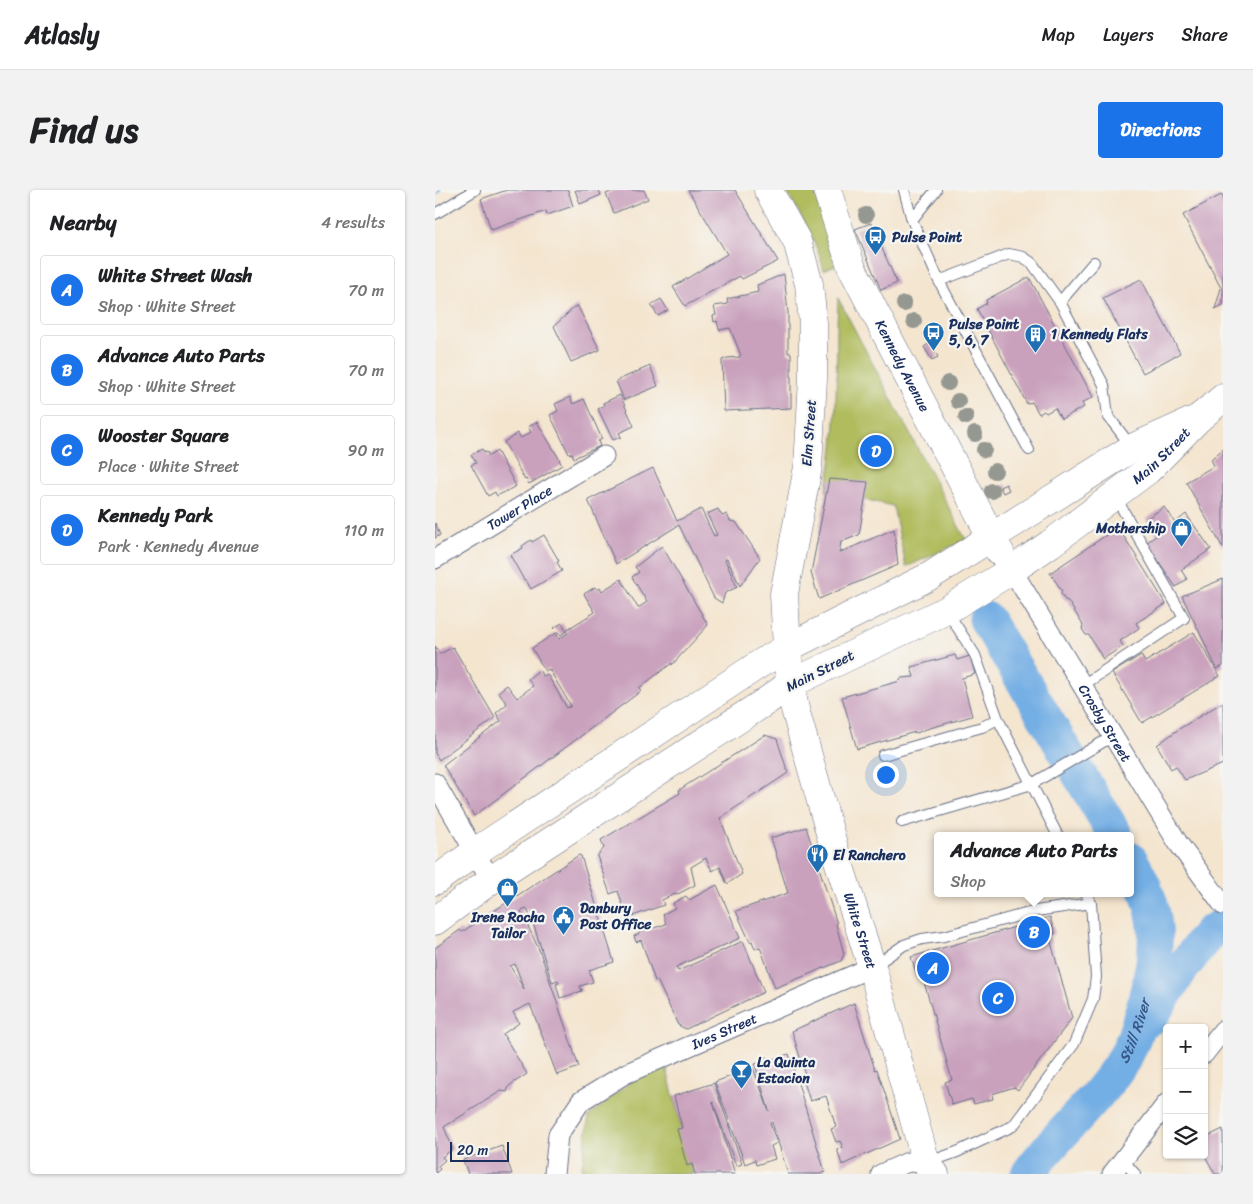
<!DOCTYPE html>
<meta charset="utf-8">
<style>
:root{--surface:#fff;--page:#f2f2f2;--text:#202124;--muted:#757577;--line:#e0e0e0;--accent:#1a73e8}
body{margin:0;font-family:Sriracha,sans-serif;background:var(--page);color:var(--text)}
.controls{position:absolute;right:15px;bottom:15px;display:grid;overflow:hidden;border-radius:5px;box-shadow:0 1px 4px #0004}
.controls button{width:45px;height:45px;display:grid;place-items:center;padding:0;border:0;border-bottom:1px solid var(--line);background:var(--surface);color:var(--text);font:25px sans-serif}
.scale{position:absolute;left:15px;bottom:12px;width:59px;box-sizing:border-box;padding-left:5px;border:2px solid #1b2f5e;border-top:0;font-size:14px;line-height:18px;white-space:nowrap;color:#1b2f5e;-webkit-text-stroke:4px #f6f6f2;paint-order:stroke}
.you{position:absolute;left:450px;top:584px;width:18px;height:18px;margin:-12px;border:4px solid #fff;border-radius:50%;background:#1a73e8;box-shadow:0 0 0 8px #1a73e833}
.badge{display:grid;place-items:center;width:32px;height:32px;border-radius:50%;background:var(--accent);color:#fff;font-size:16px;font-weight:700}
.pin{position:absolute;translate:-50% -50%;border:2px solid #fff;box-shadow:0 1px 5px #0006}
.popup{position:absolute;left:499px;top:642px;width:200px;height:65px;box-sizing:border-box;display:grid;place-content:center;border-radius:5px;background:var(--surface);filter:drop-shadow(0 1px 4px #0005);font-size:16px;white-space:nowrap;color:var(--muted)}
.popup b{font-size:19px;color:var(--text)}
.popup::after{content:'';position:absolute;left:50%;top:100%;margin-left:-10px;border:10px solid transparent;border-top-color:var(--surface)}
.list{margin:0;padding:0;list-style:none}
h2{display:flex;justify-content:space-between;align-items:center;height:65px;margin:0;padding:0 20px;font-size:21px}
h2 small{font-size:16px;font-weight:400;color:var(--muted)}
.list li{display:grid;grid-template-columns:32px 1fr auto;gap:15px;align-items:center;box-sizing:border-box;height:70px;margin:0 10px 10px;padding:0 10px;border:1px solid var(--line);border-radius:5px}
.list b{display:block;font-size:19px;white-space:nowrap}
.list p{margin:0;font-size:16px;white-space:nowrap;color:var(--muted)}
.list em{font-size:16px;font-style:normal;color:var(--muted)}
.icon{flex:none;width:28px;height:28px;fill:none;stroke:currentColor;stroke-width:2;stroke-linecap:round;stroke-linejoin:round}
.map{position:relative;flex:none;width:788px;height:984px;overflow:hidden;border-radius:5px}
header{display:flex;align-items:center;gap:30px;box-sizing:border-box;height:70px;padding:0 25px;background:var(--surface);border-bottom:1px solid var(--line)}
header strong{font-size:24px}
nav{display:flex;gap:28px;margin-inline-start:auto;font-size:18px}
.intro{display:flex;align-items:center;justify-content:space-between;box-sizing:border-box;height:120px;padding:0 30px}
h1{margin:0;font-size:35px}
.button{padding:12px 22px;border-radius:5px;background:var(--accent);color:#fff;font-size:18px;font-weight:700}
main{display:flex;gap:30px;padding:0 30px}
aside{flex:1;background:var(--surface);border-radius:5px;box-shadow:0 1px 4px #0004}
.map>svg:first-child{display:block}
.green{fill:#b0bc5d;stroke:#66765e}
.lines{fill:none;stroke-linecap:round;stroke-linejoin:round}
.stream{stroke:#73aee4;stroke-width:5.5}
.river{stroke:#73aee4;stroke-width:35}
.building{fill:#c9a1bd;fill-rule:evenodd}
.service-casing{stroke:#676f86;stroke-width:12}
.minor-casing{stroke:#676f86;stroke-width:21}
.secondary-casing{stroke:#676f86;stroke-width:29}
.primary-casing{stroke:#676f86;stroke-width:29}
.service{stroke:#fff;stroke-width:10}
.minor{stroke:#fff;stroke-width:19}
.secondary{stroke:#fff;stroke-width:28}
.primary{stroke:#fff;stroke-width:28}
.tree{fill:#959891}
.labels{text-anchor:middle;dominant-baseline:central;stroke-width:4.5;stroke-linejoin:round;paint-order:stroke}
.poi-label{font-size:14px;font-weight:bold;fill:#1b2f5e;stroke:#f6f6f2;text-anchor:start}
.street-label{font-size:14px;fill:#1b2f5e;stroke:#f6f6f2}
.water-label{font-size:15px;font-style:italic;fill:#355586;stroke:#f6f6f2}
</style>
<header>
<strong>Atlasly</strong>
<nav><a>Map</a><a>Layers</a><a>Share</a></nav>
</header>
<div class="intro"><h1>Find us</h1><a class="button">Directions</a></div>
<main>
<aside>
<h2>Nearby<small>4 results</small></h2>
<ul class="list">
<li><span class="badge">A</span><div><b>White Street Wash</b><p>Shop · White Street</p></div><em>70 m</em></li>
<li><span class="badge">B</span><div><b>Advance Auto Parts</b><p>Shop · White Street</p></div><em>70 m</em></li>
<li><span class="badge">C</span><div><b>Wooster Square</b><p>Place · White Street</p></div><em>90 m</em></li>
<li><span class="badge">D</span><div><b>Kennedy Park</b><p>Park · Kennedy Avenue</p></div><em>110 m</em></li>
</ul>
</aside>
<div class="map">
<svg width="788" height="984" viewBox="0 0 788 984">
<rect width="100%" height="100%" fill="#f6f6f2"/>
<filter id="ink" filterUnits="userSpaceOnUse"><feTurbulence type="fractalNoise" baseFrequency=".02" numOctaves="2"/><feDisplacementMap in="SourceGraphic" scale="10" xChannelSelector="R" yChannelSelector="G"/><feConvolveMatrix kernelMatrix="1 2 1 2 8 2 1 2 1" color-interpolation-filters="sRGB"/></filter>
<filter id="wash" filterUnits="userSpaceOnUse"><feTurbulence type="fractalNoise" baseFrequency=".0096" numOctaves="4" result="noise"/><feDisplacementMap in="SourceGraphic" scale="20" xChannelSelector="R" yChannelSelector="G"/><feGaussianBlur stdDeviation="1.12" result="paint"/><feColorMatrix in="noise" values="0 0 0 0 0 0 0 0 0 0 0 0 0 0 0 0 0 1.4 0 .05"/><feComposite in="paint" operator="in"/></filter>
<g filter="url(#wash)">
<rect width="100%" height="100%" fill="#f4e5cf"/>
<path class="green" d="M351 0H379L402 74 389 80C381 50 366 26 351 0Z
M403 108 531 350 471 377 458 316 391 301C405 237 400 173 403 108Z
M231 876 258 984H146L154 926 198 890Z"/>
<g class="lines">
<path class="stream" d="M0 2 3 0"/>
<g class="river">
<path d="M551 429 681 646"/>
<path d="M715 828 745 781 774 743 788 735"/>
<path id="s1" d="M593 984C622 943 663 911 690 867 698 853 706 826 710 810 725 752 727 722 695 669"/>
</g>
</g>
<g id="blocks">
<path class="building" d="M72 0H133L138 16 112 25 111 21 56 40 46 9Z
M140 0H164L166 5 145 14Z
M179 0H209L213 9 179 23 171 4Z
M253 0H300L343 71 307 89 305 86 250 116 238 97 292 64Z
M788 4V115L780 119 786 98 748 25Z
M436 33 462 93 446 100 420 39Z
M349 84 353 123V163H356V218L289 221 287 170 292 168 305 167V163L295 138 284 140 282 131 279 132 278 126 281 125 279 116 293 114 292 109 323 102 322 95Z
M594 87 658 207 647 213 649 217 626 229 620 218 611 223 609 221 604 224 597 212 592 214 542 119 552 113 551 110Z
M706 89 745 163 708 183 668 108Z
M226 109 233 120 223 126 216 115Z
M142 115 165 160 136 172 119 136Z
M495 153 503 167 497 170 489 157Z
M215 176 223 196 189 210 181 191Z
M185 205 199 236 184 243 186 247 178 250 163 219 169 216 168 213Z
M135 207 138 214 149 209 167 249 163 251 165 256 139 268 137 263 134 264 115 225 123 221 120 214Z
M102 232 125 270H124L127 275 94 294 91 289 90 290 69 252 83 243 86 248 96 242 93 237Z
M47 259 50 263 52 262 54 266 62 261 81 296 62 306 60 302 53 306 36 275 41 273 36 265Z
M788 259V358L751 292 779 276 776 269Z
M218 278 242 331 266 319 279 346 282 345 272 324 283 319 287 326 292 324 295 331 301 332 325 368 305 396 292 369 290 370 302 397 290 403 287 413 279 408 244 335 181 374 153 310Z
M394 289 433 292 424 345 406 352 404 363 459 339 463 375 384 409 376 383Z
M571 294 574 300 568 303 565 297Z
M729 317 740 333 751 324 776 359 746 380 752 389 741 397 711 353 722 345 711 329Z
M0 333 5 345 0 348Z
M683 337 731 414 701 433 704 438 685 451 688 456 668 469 654 445H651L647 439 648 435 633 411 630 410 626 404 627 401 615 383Z
M109 345 124 371 122 372 127 381 96 399 91 390H89L75 365 88 358 87 356 96 350 97 352Z
M227 356 273 435 237 475V473L204 498 206 501 39 626 8 575 66 531 61 523 72 514 63 502 72 495 82 508 98 496 93 489 104 480 108 486 112 484 132 518 136 516 114 479 110 481 97 458 121 443 124 449 133 443 132 441 126 445 119 438 127 433 131 440 160 422 149 404 160 397 162 400 165 398 167 401 186 389 203 418 212 412 197 387 204 382 200 377Z
M788 389V476L782 479 747 406Z
M759 442 785 486 707 533 677 483 706 465 710 472Z
M0 456 5 464 18 457 60 528 4 570 0 563Z
M520 465 522 470 535 466 540 484 527 488 537 526 488 540 482 543 480 542 422 559 407 507 465 491 466 488 479 487 476 477Z
M788 512V574L750 590 741 576 736 579 722 555 744 539Z
M330 545 342 549 353 583 285 628 307 684 292 694 285 677 277 681 271 668 256 677 260 695 241 705 240 704 227 710 229 715 192 728 183 701 175 704 162 666 169 658 166 650 245 603 244 600Z
M371 637 402 734H401L409 764 406 771 340 798 325 757 320 759 317 751 315 752 301 721 353 703 336 648Z
M144 665 146 666 179 772 154 780 158 792 145 796 147 801 125 808 121 794 124 793 123 790 117 792 98 733 92 719 86 721 105 762 144 877 122 885 95 814 78 822 84 833 68 844 92 884 74 896 72 902 66 901 9 937 18 959 7 967 10 970 3 976 5 979 0 984V758L25 740 27 742ZM80 774 89 799 75 776Z
M282 695 305 748 241 777 243 781 308 751 329 802 251 839 243 835 222 790 220 791 206 750 201 752 199 746 204 744V743L231 734 228 724 240 718 238 713 251 706 254 710Z
M615 727 620 744 614 745 637 828 583 900 579 897 557 904 558 909 539 914 537 909 517 915 510 892 517 890 487 785 482 786 476 767Z
M419 813 440 880 442 879 465 949 407 975 402 959 408 958 405 951 401 952 396 939 401 937 391 906 375 911 369 892 372 891 357 841Z
M354 864 390 982 385 984H353L337 932 335 933 342 953 336 956 340 969 321 975 320 970 310 974 280 892 318 878 334 921 320 874 326 872 325 869 332 867V871Z
M279 893 307 974 301 976 278 912 300 984H260L257 974 252 976 242 939 247 938 239 906Z
M788 939V984H780L769 964V948Z
M67 956 77 984H33L28 970Z"/>
</g>
</g>
<g filter="url(#ink)">
<use href="#blocks" fill-opacity="0" stroke="#676f86" stroke-width="1"/>
<g class="lines">
<defs>
<path id="service" d="M469 0 477 30 504 91 594 260
M0 24 40 0
M477 30 501 0
M504 91 574 64 588 67 597 73 625 112 669 195 673 226 696 256
M625 112 659 72
M512 421 540 465 563 529 623 646
M648 495 749 428 680 306
M448 565 547 537 563 529
M467 632 597 594 678 546
M439 776 469 755 487 749 509 746 601 721 656 713
M688 970 700 984
M494 972 522 962 578 936 639 854 658 809 661 787 656 713 651 703"/>
<g id="minor">
<path id="s2" d="M0 369 169 266"/>
<path id="s3" d="M577 380 743 653 788 715"/>
<path d="M0 593 56 690"/>
<path d="M769 864 788 840"/>
<path id="s4" d="M119 984 123 945 146 911 190 884 437 777"/>
<path d="M446 984 473 972 491 973"/>
<path d="M677 984 732 913"/>
</g>
<g id="secondary">
<path d="M333 0 362 51 374 94 378 133V189L373 277 349 404 352 458 495 386 697 258 764 228"/>
<path id="s5" d="M392 0 416 76 547 329 555 348 565 362"/>
<path id="s6" d="M355 494 512 420 577 380 615 354 713 280 764 228 788 208"/>
</g>
<g id="primary">
<path id="s7" d="M0 691 40 662 326 473 352 458 355 494 360 519 400 661 437 777 491 973 500 984"/>
<path d="M0 731 56 690 333 510 355 494"/>
</g>
</defs>
<use href="#service" class="service-casing"/>
<use href="#minor" class="minor-casing"/>
<use href="#secondary" class="secondary-casing"/>
<use href="#primary" class="primary-casing"/>
<use href="#service" class="service"/>
<use href="#minor" class="minor"/>
<use href="#secondary" class="secondary"/>
<use href="#primary" class="primary"/>
</g>
<g class="tree">
<circle cx="431" cy="25" r="8"/>
<circle cx="469" cy="114" r="8"/>
<circle cx="479" cy="131" r="8"/>
<circle cx="513" cy="193" r="8"/>
<circle cx="523" cy="211" r="8"/>
<circle cx="531" cy="227" r="8"/>
<circle cx="540" cy="244" r="8"/>
<circle cx="549" cy="260" r="8"/>
<circle cx="560" cy="281" r="8"/>
<circle cx="557" cy="301" r="8"/>
</g>
</g>
<defs>
<symbol id="bus-pin" viewBox="-11 -11 22 30"><path d="M0 17L-7.5 6A9.5 9.5 0 1 1 7.5 6Z" fill="#1f6fb2" stroke="#f6f6f2"/><path d="M-5-6H5V4H4V6H2V4H-2V6H-4V4H-5ZM-3.5-4V0h7V-4ZM-3.5 1.2v1.5H-2V1.2ZM2 1.2v1.5H3.5V1.2Z" fill="#fff"/></symbol>
<symbol id="building-pin" viewBox="-11 -11 22 30"><path d="M0 17L-7.5 6A9.5 9.5 0 1 1 7.5 6Z" fill="#1f6fb2" stroke="#f6f6f2"/><path d="M-4-6H4V6H1V3H-1V6H-4ZM-2.5-4.3h1.7v1.8h-1.7ZM.8-4.3h1.7v1.8H.8ZM-2.5-1h1.7V.8h-1.7ZM.8-1h1.7V.8H.8Z" fill="#fff"/></symbol>
<symbol id="shop-pin" viewBox="-11 -11 22 30"><path d="M0 17L-7.5 6A9.5 9.5 0 1 1 7.5 6Z" fill="#1f6fb2" stroke="#f6f6f2"/><path d="M-5-2.5h2.3a2.7 3.5 0 0 1 5.4 0H5L5.5 6h-11ZM-1.5-2.5h3a1.5 2.3 0 0 0-3 0Z" fill="#fff"/></symbol>
<symbol id="restaurant-pin" viewBox="-11 -11 22 30"><path d="M0 17L-7.5 6A9.5 9.5 0 1 1 7.5 6Z" fill="#1f6fb2" stroke="#f6f6f2"/><path d="M-5-6h1v4h1v-4h1v4h1v-4h1v5L-1.5 .5V6h-2V.5L-5-1ZM5-6V6H3V1.5H1.5Q1.5-4 5-6Z" fill="#fff"/></symbol>
<symbol id="civic-pin" viewBox="-11 -11 22 30"><path d="M0 17L-7.5 6A9.5 9.5 0 1 1 7.5 6Z" fill="#1f6fb2" stroke="#f6f6f2"/><path d="M-.6-6.5H3V-4.5H.6V-3L4-1V1h2V6H-6V1h2V-1L-.6-3ZM-1.2 2.5V6h2.4V2.5Z" fill="#fff"/></symbol>
<symbol id="bar-pin" viewBox="-11 -11 22 30"><path d="M0 17L-7.5 6A9.5 9.5 0 1 1 7.5 6Z" fill="#1f6fb2" stroke="#f6f6f2"/><path d="M-6-5H6L.8 .8V4.5H3.5V6h-7V4.5H-.8V.8Z" fill="#fff"/></symbol>
</defs>
<g fill-rule="evenodd">
<use href="#bus-pin" x="428" y="34" width="25" height="34"/>
<use href="#bus-pin" x="486" y="130" width="25" height="34"/>
<use href="#building-pin" x="588" y="132" width="25" height="34"/>
<use href="#shop-pin" x="734" y="326" width="25" height="34"/>
<use href="#restaurant-pin" x="370" y="652" width="25" height="34"/>
<use href="#shop-pin" x="60" y="686" width="25" height="34"/>
<use href="#civic-pin" x="116" y="714" width="25" height="34"/>
<use href="#bar-pin" x="294" y="868" width="25" height="34"/>
</g>
<g class="labels">
<g class="poi-label">
<text x="457" y="47">Pulse Point</text>
<text x="514" y="134">Pulse Point<tspan x="514" dy="16">5, 6, 7</tspan></text>
<text x="616" y="144">1 Kennedy Flats</text>
<text x="731" y="338" text-anchor="end">Mothership</text>
<text x="398" y="665">El Ranchero</text>
<text x="145" y="718">Danbury<tspan x="145" dy="16">Post Office</tspan></text>
<text x="73" y="727" text-anchor="middle">Irene Rocha<tspan x="73" dy="16">Tailor</tspan></text>
<text x="322" y="872">La Quinta<tspan x="322" dy="16">Estacion</tspan></text>
</g>
<g class="street-label">
<text stroke="none"><textPath href="#s5" startOffset="192">Kennedy Avenue</textPath></text>
<text transform="translate(374 243) rotate(-86)">Elm Street</text>
<text stroke="none"><textPath href="#s6" startOffset="438">Main Street</textPath></text>
<text stroke="none"><textPath href="#s2" startOffset="99">Tower Place</textPath></text>
<text transform="translate(385 481) rotate(-27)">Main Street</text>
<text stroke="none"><textPath href="#s3" startOffset="179">Crosby Street</textPath></text>
<text stroke="none"><textPath href="#s7" startOffset="715">White Street</textPath></text>
<text stroke="none"><textPath href="#s4" startOffset="240">Ives Street</textPath></text>
</g>
<g class="water-label">
<text stroke="none"><textPath href="#s1" startOffset="180">Still River</textPath></text>
</g>
</g>
</svg>
<div class="controls">
<button>+</button>
<button>−</button>
<button><svg class="icon" aria-label="layers" viewBox="0 0 24 24"><path d="M12 4l9 5-9 5-9-5zM3 14l9 5 9-5"/></svg></button>
</div>
<div class="scale">20 m</div>
<div class="you"></div>
<div class="pin badge" style="left:498px;top:778px">A</div>
<div class="pin badge" style="left:599px;top:742px">B</div>
<div class="popup"><b>Advance Auto Parts</b>Shop</div>
<div class="pin badge" style="left:563px;top:808px">C</div>
<div class="pin badge" style="left:441px;top:261px">D</div>
</div>
</main>
